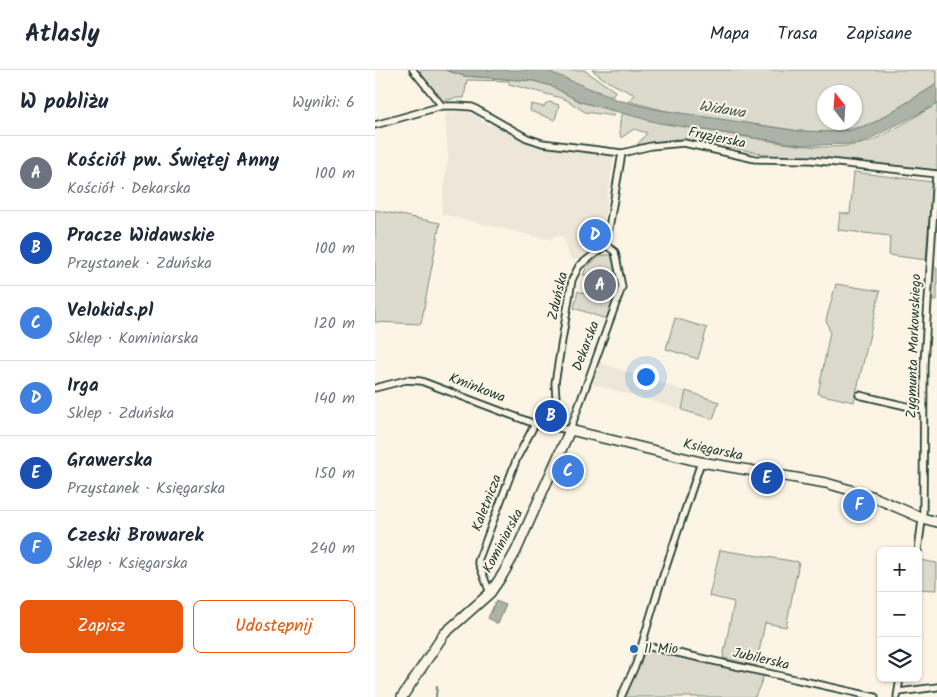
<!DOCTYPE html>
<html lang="pl">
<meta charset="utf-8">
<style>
:root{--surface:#fff;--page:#f6f6f7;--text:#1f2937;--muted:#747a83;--line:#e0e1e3;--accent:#ea580c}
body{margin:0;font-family:Kalam,sans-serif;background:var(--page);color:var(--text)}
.controls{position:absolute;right:15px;bottom:15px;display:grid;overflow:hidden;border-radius:8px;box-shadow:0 1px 4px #0004}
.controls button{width:45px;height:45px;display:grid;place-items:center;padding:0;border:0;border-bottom:1px solid var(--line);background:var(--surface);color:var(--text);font:25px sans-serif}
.compass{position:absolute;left:442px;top:15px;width:45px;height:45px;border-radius:50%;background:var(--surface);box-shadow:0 1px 4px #0004;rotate:343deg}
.you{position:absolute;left:270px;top:306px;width:18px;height:18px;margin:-12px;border:4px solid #fff;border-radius:50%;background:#1a73e8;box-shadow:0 0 0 8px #1a73e833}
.badge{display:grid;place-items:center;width:32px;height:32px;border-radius:50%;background:var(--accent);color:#fff;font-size:16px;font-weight:700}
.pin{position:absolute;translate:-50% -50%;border:2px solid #fff;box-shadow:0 1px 5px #0006}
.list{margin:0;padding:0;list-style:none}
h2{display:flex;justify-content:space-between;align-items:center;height:65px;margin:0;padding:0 20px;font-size:21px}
h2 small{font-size:16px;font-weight:400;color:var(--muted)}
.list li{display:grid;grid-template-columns:32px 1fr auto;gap:15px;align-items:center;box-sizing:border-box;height:75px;padding:0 20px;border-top:1px solid var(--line)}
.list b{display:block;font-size:19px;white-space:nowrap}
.list p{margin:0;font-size:16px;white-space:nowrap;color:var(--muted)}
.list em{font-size:16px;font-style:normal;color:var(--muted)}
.actions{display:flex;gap:10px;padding:15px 20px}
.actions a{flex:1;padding:11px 0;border:1px solid var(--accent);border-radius:8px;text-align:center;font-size:18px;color:var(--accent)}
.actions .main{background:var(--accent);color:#fff}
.icon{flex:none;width:28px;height:28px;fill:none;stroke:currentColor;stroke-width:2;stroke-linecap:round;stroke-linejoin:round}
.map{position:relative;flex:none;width:562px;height:627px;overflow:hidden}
header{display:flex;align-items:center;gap:30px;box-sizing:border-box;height:70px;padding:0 25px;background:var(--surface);border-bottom:1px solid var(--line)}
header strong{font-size:24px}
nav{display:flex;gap:28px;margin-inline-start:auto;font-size:18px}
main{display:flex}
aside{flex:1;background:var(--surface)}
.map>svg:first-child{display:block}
.built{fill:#ece7d8}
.green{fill:#dcdacc;stroke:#7e8c80;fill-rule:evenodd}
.water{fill:#aeb3a7;stroke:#758479}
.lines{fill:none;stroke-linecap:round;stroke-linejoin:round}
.stream{stroke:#758479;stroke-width:2}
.street-casing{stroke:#1f3d34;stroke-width:9}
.secondary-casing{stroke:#1f3d34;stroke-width:12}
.street{stroke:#fcf5e5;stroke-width:5.5}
.secondary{stroke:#fcf5e5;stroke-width:9}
.poi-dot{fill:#1f6fb2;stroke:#fcf5e5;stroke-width:2}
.labels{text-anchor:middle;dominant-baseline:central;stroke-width:4;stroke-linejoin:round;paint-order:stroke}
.street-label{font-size:14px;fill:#1f3d34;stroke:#fcf5e5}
.poi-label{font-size:14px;fill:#1f3d34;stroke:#fcf5e5;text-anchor:start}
.water-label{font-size:15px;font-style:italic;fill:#435a51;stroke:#fcf5e5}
</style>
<header>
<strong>Atlasly</strong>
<nav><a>Mapa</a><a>Trasa</a><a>Zapisane</a></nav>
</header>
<main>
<aside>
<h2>W pobliżu<small>Wyniki: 6</small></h2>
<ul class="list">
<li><span class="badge" style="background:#6b7280">A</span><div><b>Kościół pw. Świętej Anny</b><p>Kościół · Dekarska</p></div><em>100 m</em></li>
<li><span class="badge" style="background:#1a4fb4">B</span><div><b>Pracze Widawskie</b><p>Przystanek · Zduńska</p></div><em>100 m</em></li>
<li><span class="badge" style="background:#3f7fe0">C</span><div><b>Velokids.pl</b><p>Sklep · Kominiarska</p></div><em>120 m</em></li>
<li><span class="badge" style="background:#3f7fe0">D</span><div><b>Irga</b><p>Sklep · Zduńska</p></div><em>140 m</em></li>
<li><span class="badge" style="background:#1a4fb4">E</span><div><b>Grawerska</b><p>Przystanek · Księgarska</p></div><em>150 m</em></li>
<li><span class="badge" style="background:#3f7fe0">F</span><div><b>Czeski Browarek</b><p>Sklep · Księgarska</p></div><em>240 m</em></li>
</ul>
<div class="actions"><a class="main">Zapisz</a><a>Udostępnij</a></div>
</aside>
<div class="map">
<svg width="562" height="627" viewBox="0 0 562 627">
<rect width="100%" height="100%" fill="#fcf5e5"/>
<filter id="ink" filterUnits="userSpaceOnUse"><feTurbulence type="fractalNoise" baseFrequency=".02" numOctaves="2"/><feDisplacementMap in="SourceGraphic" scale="10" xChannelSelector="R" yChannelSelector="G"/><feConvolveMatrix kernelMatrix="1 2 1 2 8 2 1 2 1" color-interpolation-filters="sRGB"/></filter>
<g filter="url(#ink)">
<path class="built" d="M84 40 103 45 107 51 114 55 118 53 158 76 239 85 225 175 204 189 196 190 188 166 178 167 176 170 66 144 73 86 70 44 79 43Z
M222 292 311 321 307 340 215 313Z"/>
<path class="green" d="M45 0H70L89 6 158 11 176 16 206 32 240 41 239 46 210 42 190 29 134 14V11L92 10 89 28H82L68 31 47 6Z
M170 0H209L240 21 238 26 202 15Z
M217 0H562V14L500 52 486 57 456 62 424 61 295 42 253 31 260 25 232 11ZM450 22H480V52H450Z
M175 32 184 35 180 50 155 41 156 34 169 37 170 34Z
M562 34V100L464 90 402 87 332 72 300 69 262 75 272 63 259 59 246 68C244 59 244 51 248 43 289 54 330 60 371 67 410 73 454 83 492 72 509 67 544 44 562 34Z
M479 102 557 112 551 190 514 185 515 166 463 160 465 143 475 144Z
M0 140 65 153 46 254 0 252Z
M226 185H239L244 207 226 203 222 206 208 205 211 198Z
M557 197 562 198V230L555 229Z
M461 214 505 221 479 332 443 324 455 262 451 250Z
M203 221 215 226 240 229 231 249 199 238Z
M300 248 332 258 323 289 291 279Z
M311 321 344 332 338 349 307 340Z
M345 480 424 492 411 557 390 553 381 596 348 588 359 532 334 526Z
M545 490 562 493V520L543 519Z
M271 579 389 605 388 608 380 627H250Z"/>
<path class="water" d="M70 0H170L243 30 279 39 424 61 456 62 478 60 500 52 562 14V34L485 74 427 75 284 53 206 32 176 16 159 11 89 6Z
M121 531 131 535 123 554 113 548Z"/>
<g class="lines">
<path class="stream" d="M61 627 62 616"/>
<defs>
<path id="street" d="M38 0 67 36
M0 55 67 36H83L97 37 152 68 167 73 247 83 276 76 309 73 380 89 436 90 562 104
M0 318 31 310 46 311 160 354 195 360 247 217 240 182 231 175
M484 325 548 340
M183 358 180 313 197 210 204 196 231 175 247 83
M543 481 548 442 549 294 561 104
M115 523 103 491 142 388 160 354
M267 575 500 627
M524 622 562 617
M246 627 261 594 283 521 326 392
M522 627 525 608"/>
<path id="secondary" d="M27 627 69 564 115 523 128 504 141 481 195 360 326 392 451 413 496 426 547 448 562 452"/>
</defs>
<use href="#street" class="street-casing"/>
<use href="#secondary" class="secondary-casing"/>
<use href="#street" class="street"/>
<use href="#secondary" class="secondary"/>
</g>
</g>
<circle class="poi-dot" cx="259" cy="579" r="5"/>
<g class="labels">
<g class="street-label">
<text transform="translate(342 68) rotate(12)">Fryzjerska</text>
<text transform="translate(183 226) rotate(-77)">Zduńska</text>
<text transform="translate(211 276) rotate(-69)">Dekarska</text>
<text transform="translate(539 276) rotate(-88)">Zygmunta Markowskiego</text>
<text transform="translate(102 318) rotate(21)">Kminkowa</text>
<text transform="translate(338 380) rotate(12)">Księgarska</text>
<text transform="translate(112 433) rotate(-69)">Kaletnicza</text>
<text transform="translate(128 471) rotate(-62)">Kominiarska</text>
<text transform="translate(386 589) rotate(13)">Jubilerska</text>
</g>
<g class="poi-label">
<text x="269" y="579">Il Mio</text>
</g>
<g class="water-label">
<text transform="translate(347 40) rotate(9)">Widawa</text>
</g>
</g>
</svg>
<div class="controls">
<button>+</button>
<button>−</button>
<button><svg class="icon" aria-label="layers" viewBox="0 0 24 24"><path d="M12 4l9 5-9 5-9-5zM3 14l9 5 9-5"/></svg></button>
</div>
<svg class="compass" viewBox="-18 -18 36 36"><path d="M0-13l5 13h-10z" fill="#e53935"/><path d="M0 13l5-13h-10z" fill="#747a83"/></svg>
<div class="you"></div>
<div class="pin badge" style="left:225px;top:215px;background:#6b7280">A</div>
<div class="pin badge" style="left:176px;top:346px;background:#1a4fb4">B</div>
<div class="pin badge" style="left:193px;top:401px;background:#3f7fe0">C</div>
<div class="pin badge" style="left:220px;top:165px;background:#3f7fe0">D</div>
<div class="pin badge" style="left:392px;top:408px;background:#1a4fb4">E</div>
<div class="pin badge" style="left:484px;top:435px;background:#3f7fe0">F</div>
</div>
</main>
